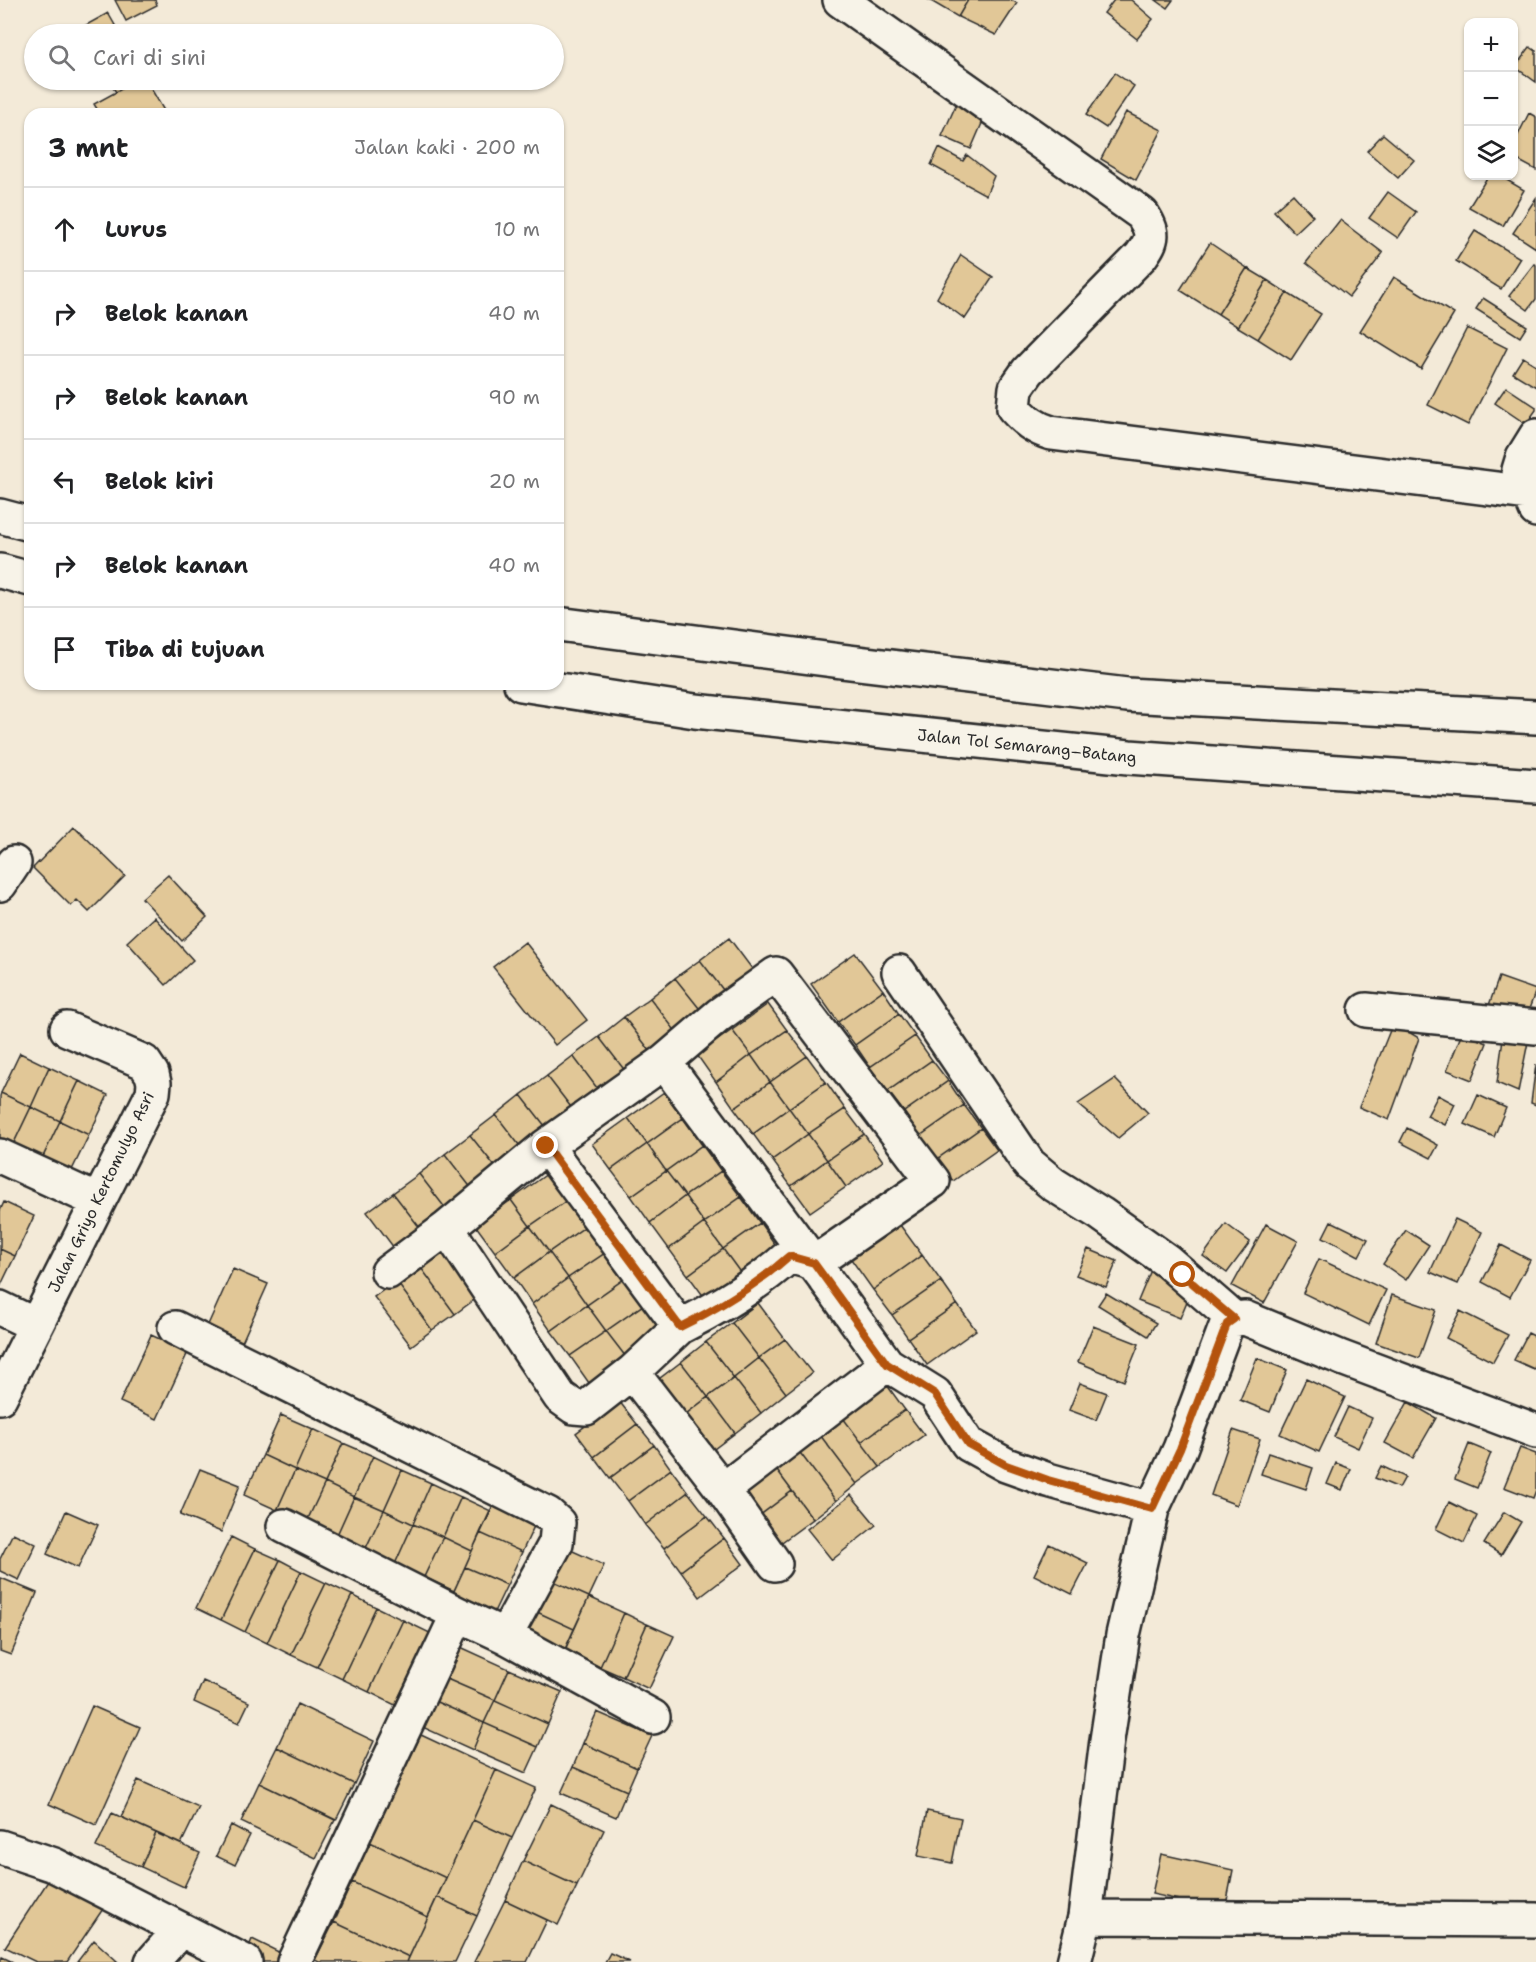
<!DOCTYPE html>
<html lang="id">
<meta charset="utf-8">
<style>
:root{--surface:#fff;--page:#f2f2f2;--text:#202124;--muted:#757577;--line:#e0e0e0}
body{margin:0;font-family:"Shantell Sans",sans-serif;background:var(--page);color:var(--text)}
.controls{position:absolute;right:18px;top:18px;display:grid;overflow:hidden;border-radius:12px;box-shadow:0 2px 4px #0004}
.controls button{width:54px;height:54px;display:grid;place-items:center;padding:0;border:0;border-bottom:2px solid var(--line);background:var(--surface);color:var(--text);font:30px sans-serif}
.stop{position:absolute;width:18px;height:18px;margin:-14px;border:4px solid #b45309;border-radius:50%;background:#fff}
.stop.end{background:#b45309;border-color:#fff;box-shadow:0 2px 6px #0008}
.list{margin:0;padding:0;list-style:none}
h2{display:flex;justify-content:space-between;align-items:center;height:78px;margin:0;padding:0 24px;font-size:26px}
h2 small{font-size:20px;font-weight:400;color:var(--muted)}
.list li{display:grid;grid-template-columns:39px 1fr auto;gap:18px;align-items:center;box-sizing:border-box;height:84px;padding:0 24px;border-top:2px solid var(--line)}
.list b{display:block;font-size:22px;white-space:nowrap}
.list em{font-size:20px;font-style:normal;color:var(--muted)}
.icon{flex:none;width:33px;height:33px;fill:none;stroke:currentColor;stroke-width:2;stroke-linecap:round;stroke-linejoin:round}
.map{position:relative;flex:none;width:1536px;height:1962px;overflow:hidden}
.search{position:absolute;background:var(--surface);box-shadow:0 2px 4px #0004;left:24px;top:24px;width:540px;height:66px;display:flex;align-items:center;gap:15px;box-sizing:border-box;padding:0 21px;border-radius:33px;color:var(--muted);font-size:22px}
.panel{position:absolute;background:var(--surface);box-shadow:0 2px 4px #0004;left:24px;top:108px;width:540px;height:582px;border-radius:18px}
.map>svg:first-child{display:block}
.building{fill:#e1c797;stroke:#2b2b2b;stroke-width:1.5}
.lines{fill:none;stroke-linecap:round;stroke-linejoin:round}
.minor-casing{stroke:#2b2b2b;stroke-width:38}
.highway-casing{stroke:#2b2b2b;stroke-width:38}
.minor{stroke:#f7f3e8;stroke-width:33}
.highway{stroke:#f7f3e8;stroke-width:33}
.route{stroke:#b45309;stroke-width:8}
.labels{text-anchor:middle;dominant-baseline:central;stroke-width:5;stroke-linejoin:round;paint-order:stroke}
.street-label{font-size:16px;fill:#2b2b2b;stroke:#f7f3e8}
</style>
<div class="map">
<svg width="1536" height="1962" viewBox="0 0 1536 1962">
<rect width="100%" height="100%" fill="#f3ead8"/>
<filter id="ink" filterUnits="userSpaceOnUse"><feTurbulence type="fractalNoise" baseFrequency=".0167" numOctaves="2"/><feDisplacementMap in="SourceGraphic" scale="12" xChannelSelector="R" yChannelSelector="G"/><feConvolveMatrix kernelMatrix="1 2 1 2 8 2 1 2 1" color-interpolation-filters="sRGB"/></filter>
<g filter="url(#ink)">
<path class="building" d="M115 0H155L157 5 126 21Z
M929 0H968L958 17Z
M968 0H1011L1017 3 996 35 958 17Z
M1114 0H1131L1153 19 1137 39 1104 13Z
M1156 0H1173L1167 8Z
M108 13 120 34H82L79 29Z
M1530 47 1536 51V82L1515 67Z
M1115 73 1134 86 1106 128 1086 115Z
M108 80H138L116 92Z
M138 80H146L166 114H100L94 104Z
M960 96 986 114 971 149 942 136Z
M1126 112 1162 130 1136 180 1101 159Z
M1529 113 1536 117V170L1514 158V143Z
M1383 134 1414 160 1398 178 1367 151Z
M939 148 963 161 967 155 994 176 986 195 931 165Z
M1488 176H1500L1524 190 1503 226 1469 207Z
M1388 192 1416 212 1398 238 1369 218Z
M1293 194 1313 216 1295 233 1274 211Z
M1536 198V248L1513 233Z
M1340 220 1383 253 1349 297 1306 263Z
M1475 231 1520 258 1501 289 1456 261Z
M1210 243 1247 268 1218 314 1180 290Z
M961 255 993 277 965 319 937 298Z
M1534 264 1536 265V299L1528 310 1509 296Z
M1247 268 1267 280 1238 327 1218 314Z
M1394 277 1454 314 1421 369 1360 331Z
M1267 280 1287 293 1258 339 1238 327Z
M1287 293 1321 314 1291 360 1258 339Z
M1483 298 1527 326 1520 337 1476 309Z
M1467 328 1507 348 1468 425 1428 405Z
M1523 357 1536 365V387L1513 373Z
M1506 387 1536 407V410L1526 424 1495 403Z
M74 826 125 876 89 912 77 900 71 906 33 868Z
M168 875 207 917 182 941 142 898Z
M154 917 193 960 166 985 127 942Z
M729 938 756 974 727 995 700 960Z
M525 942 587 1020 555 1045 493 967Z
M855 953 883 990 838 1022 811 984Z
M700 960 727 995 703 1013 675 978Z
M1499 977 1536 990 1525 1020 1488 1008Z
M675 978 703 1013 677 1033 650 998Z
M883 990 899 1014 855 1045 838 1022Z
M650 998 677 1033 651 1052 624 1017Z
M768 1004 787 1030 751 1055 732 1030Z
M899 1014 915 1036 870 1067 855 1045Z
M624 1017 651 1052 626 1072 599 1037Z
M1393 1023 1419 1038 1389 1120 1359 1107Z
M732 1030 751 1055 716 1082 697 1055Z
M787 1030 807 1056 770 1082 751 1055Z
M1530 1032 1518 1092 1497 1083 1503 1038Z
M1462 1033 1487 1043 1472 1080 1447 1070Z
M915 1036 932 1060 888 1091 870 1067Z
M599 1037 626 1072 600 1092 573 1056Z
M20 1053 49 1067 31 1107 1 1093Z
M751 1055 770 1082 734 1108 716 1082Z
M573 1056 600 1092 574 1111 547 1076Z
M807 1056 826 1082 789 1108 770 1082Z
M932 1060 948 1081 904 1112 888 1091Z
M1536 1064V1105L1531 1103Z
M49 1067 79 1081 60 1121 31 1107Z
M547 1076 574 1111 549 1131 521 1095Z
M1115 1079 1148 1113 1118 1138 1078 1104Z
M79 1081 108 1095 89 1135 60 1121Z
M948 1081 964 1105 920 1136 904 1112Z
M770 1082 789 1108 753 1134 734 1108Z
M826 1082 845 1109 808 1134 789 1108Z
M664 1092 683 1118 647 1144 628 1118Z
M1 1093 31 1107 12 1147 0 1141V1096Z
M521 1095 549 1131 523 1150 496 1115Z
M1438 1095 1455 1104 1445 1125 1427 1116Z
M1478 1095 1506 1108 1494 1137 1465 1124Z
M964 1105 981 1128 937 1159 920 1136Z
M31 1107 60 1121 41 1161 12 1147Z
M789 1108 808 1134 772 1160 753 1134Z
M845 1109 864 1134 827 1160 808 1134Z
M496 1115 523 1150 497 1169 470 1135Z
M628 1118 647 1144 611 1170 592 1144Z
M683 1118 702 1145 666 1171 647 1144Z
M60 1121 89 1135 70 1174 41 1161Z
M981 1128 997 1150 953 1181 937 1159Z
M1407 1128 1438 1145 1431 1158 1400 1142Z
M808 1134 827 1160 791 1186 772 1160Z
M864 1134 883 1161 846 1187 827 1160Z
M470 1135 497 1169 472 1189 445 1154Z
M647 1144 666 1171 631 1196 611 1170Z
M702 1145 721 1171 685 1196 666 1171Z
M445 1154 472 1189 446 1209 419 1174Z
M827 1160 846 1187 810 1212 791 1186Z
M666 1171 685 1196 650 1223 631 1196Z
M721 1171 741 1197 704 1223 685 1196Z
M419 1174 446 1209 420 1228 393 1193Z
M547 1174 566 1201 530 1226 511 1200Z
M393 1193 420 1228 394 1248 367 1212Z
M685 1196 704 1223 669 1249 650 1223Z
M741 1197 760 1223 723 1249 704 1223Z
M511 1200 530 1226 495 1252 476 1226Z
M566 1201 586 1226 549 1252 530 1226Z
M4 1202 34 1216 15 1256 0 1249V1211Z
M1455 1219 1482 1232 1458 1284 1430 1272Z
M1331 1221 1368 1239 1359 1256 1323 1237Z
M704 1223 723 1249 688 1275 669 1249Z
M760 1223 779 1250 742 1275 723 1249Z
M1226 1224 1250 1242 1227 1273 1203 1256Z
M1266 1224 1298 1241 1264 1303 1232 1286Z
M900 1225 922 1255 873 1290 851 1259Z
M530 1226 549 1252 514 1278 495 1252Z
M586 1226 605 1253 568 1278 549 1252Z
M1406 1230 1429 1245 1406 1280 1383 1264Z
M1501 1245 1530 1260 1510 1297 1482 1282Z
M441 1248 478 1297 455 1314 419 1265Z
M0 1249 15 1256 0 1287Z
M723 1249 742 1275 707 1301 688 1275Z
M1088 1249 1117 1261 1106 1287 1076 1275Z
M549 1252 568 1278 532 1304 514 1278Z
M605 1253 624 1279 587 1305 568 1278Z
M922 1255 941 1281 892 1315 873 1290Z
M1319 1259 1386 1290 1369 1325 1303 1293Z
M419 1265 455 1314 432 1330 396 1281Z
M233 1269 268 1284 242 1342 207 1327Z
M1151 1270 1193 1287 1180 1318 1138 1301Z
M568 1278 587 1305 551 1331 532 1304Z
M624 1279 643 1305 606 1331 587 1305Z
M396 1281 432 1330 411 1346 374 1297Z
M941 1281 957 1304 908 1338 892 1315Z
M1106 1293 1156 1323 1148 1336 1098 1305Z
M1392 1295 1436 1310 1419 1358 1376 1343Z
M758 1303 785 1339 759 1358 732 1323Z
M957 1304 976 1330 927 1365 908 1338Z
M587 1305 606 1331 570 1356 551 1331Z
M643 1305 662 1331 626 1357 606 1331Z
M1460 1311 1508 1335 1493 1362 1446 1338Z
M732 1323 759 1358 734 1378 706 1342Z
M1093 1326 1139 1344 1124 1381 1078 1362Z
M606 1331 626 1357 589 1383 570 1356Z
M1528 1333 1536 1337V1365L1534 1369 1514 1360Z
M151 1335 188 1352 157 1419 120 1402Z
M785 1339 812 1373 786 1393 759 1358Z
M706 1342 734 1378 708 1397 681 1362Z
M759 1358 786 1393 761 1413 734 1378Z
M1257 1358 1287 1370 1270 1412 1240 1400Z
M681 1362 708 1397 682 1417 655 1382Z
M734 1378 761 1413 735 1433 708 1397Z
M1306 1379 1345 1397 1319 1452 1280 1434Z
M884 1381 905 1410 861 1442 840 1414Z
M1080 1383 1107 1393 1096 1420 1069 1410Z
M708 1397 735 1433 710 1452 682 1417Z
M619 1401 637 1424 594 1457 576 1433Z
M1408 1402 1436 1418 1413 1458 1385 1443Z
M1348 1407 1372 1418 1358 1448 1334 1437Z
M905 1410 924 1435 880 1467 861 1442Z
M840 1414 880 1467 857 1484 817 1431Z
M281 1415 313 1429 295 1470 263 1455Z
M637 1424 654 1445 610 1478 594 1457Z
M313 1429 343 1443 325 1483 295 1470Z
M1233 1430 1260 1439 1237 1505 1211 1495Z
M817 1431 857 1484 836 1501 795 1446Z
M343 1443 373 1456 354 1497 325 1483Z
M1469 1444 1491 1453 1477 1488 1455 1479Z
M654 1445 671 1469 628 1501 610 1478Z
M795 1446 836 1501 813 1519 772 1464Z
M1520 1448 1536 1454V1490L1533 1498 1504 1487Z
M1268 1453 1313 1468 1306 1489 1261 1474Z
M263 1455 295 1470 277 1510 244 1495Z
M373 1456 402 1470 384 1510 354 1497Z
M1336 1463 1351 1469 1342 1490 1327 1484Z
M772 1464 792 1491 751 1522 731 1494Z
M1381 1466 1405 1477 1399 1488 1375 1478Z
M200 1469 240 1485 221 1532 180 1515Z
M671 1469 688 1492 645 1525 628 1501Z
M295 1470 325 1483 306 1523 277 1510Z
M402 1470 431 1483 413 1524 384 1510Z
M325 1483 354 1497 336 1537 306 1523Z
M431 1483 461 1497 443 1537 413 1524Z
M792 1491 813 1519 771 1550 751 1522Z
M688 1492 707 1516 664 1548 645 1525Z
M851 1495 876 1525 832 1560 807 1529Z
M354 1497 384 1510 365 1550 336 1537Z
M461 1497 491 1511 472 1551 443 1537Z
M1449 1502 1477 1516 1464 1543 1436 1529Z
M493 1505 535 1524 522 1552 480 1533Z
M384 1510 413 1524 395 1564 365 1550Z
M66 1511 98 1525 78 1568 47 1554Z
M1504 1512 1521 1522 1501 1555 1484 1544Z
M707 1516 724 1538 681 1571 664 1548Z
M413 1524 443 1537 424 1577 395 1564Z
M13 1533 36 1544 19 1580 0 1571V1559Z
M480 1533 522 1552 507 1585 465 1567Z
M231 1537 255 1549 221 1620 196 1608Z
M443 1537 472 1551 454 1591 424 1577Z
M724 1538 743 1564 700 1597 681 1571Z
M1049 1544 1088 1563 1072 1594 1034 1575Z
M564 1547 604 1565 589 1597 549 1579Z
M255 1549 280 1560 245 1632 221 1620Z
M280 1560 301 1571 267 1643 245 1632Z
M465 1567 507 1585 493 1614 452 1595Z
M301 1571 326 1583 291 1655 267 1643Z
M1 1578 37 1593 11 1655 0 1651Z
M549 1579 589 1597 574 1629 535 1611Z
M326 1583 352 1595 317 1667 291 1655Z
M352 1595 376 1607 342 1679 317 1667Z
M589 1597 624 1613 600 1667 565 1650Z
M376 1607 403 1620 369 1692 342 1679Z
M535 1611 574 1629 561 1658 522 1640Z
M624 1613 647 1624 623 1677 600 1667Z
M403 1620 430 1633 395 1705 369 1692Z
M647 1624 674 1636 649 1689 623 1677Z
M454 1644 509 1669 495 1700 440 1676Z
M509 1669 562 1692 548 1724 495 1700Z
M440 1676 495 1700 484 1723 430 1699Z
M203 1681 249 1702 239 1723 194 1702Z
M430 1699 484 1723 473 1750 418 1725Z
M495 1700 548 1724 538 1747 484 1723Z
M297 1704 374 1741 354 1784 277 1747Z
M92 1706 140 1727 96 1825 49 1804Z
M597 1712 652 1736 637 1768 583 1743Z
M484 1723 538 1747 526 1773 473 1750Z
M421 1735 496 1770 446 1878 370 1842Z
M583 1743 637 1768 627 1791 573 1767Z
M277 1747 354 1784 336 1820 259 1783Z
M573 1767 627 1791 616 1817 561 1793Z
M496 1770 536 1788 512 1838 473 1820Z
M138 1780 199 1807 181 1844 121 1817Z
M259 1783 335 1820 316 1858 241 1822Z
M551 1804 604 1830 577 1886 523 1861Z
M927 1811 961 1818 952 1863 918 1856Z
M112 1813 156 1833 141 1867 96 1847Z
M473 1820 512 1838 477 1916 437 1897Z
M231 1825 250 1835 235 1865 216 1856Z
M156 1833 200 1853 184 1887 141 1867Z
M370 1842 446 1878 428 1917 352 1882Z
M1161 1854 1233 1870 1225 1910 1152 1894Z
M523 1861 577 1886 558 1925 505 1900Z
M52 1875 105 1906 67 1962H36L5 1947Z
M352 1882 428 1917 409 1957 334 1922Z
M437 1897 477 1916 455 1962H407Z
M505 1900 547 1920 527 1962H474Z
M334 1922 409 1957 407 1962H319L315 1960Z
M252 1939 289 1957 286 1962H217L249 1947Z
M94 1940 118 1962H77Z
M610 1953 630 1962H605Z
M2 1957 13 1962H0Z"/>
<g class="lines">
<defs>
<path id="minor" d="M840 0 1142 214C1154 233 1154 238 1141 256L1028 371 1016 388 1014 408C1025 420 1034 428 1051 433L1536 494
M1536 510 1519 470 1523 457 1536 436
M0 884 14 863
M899 972 1029 1164 1053 1184 1101 1214 1167 1261 1234 1319
M1366 1010 1536 1027
M664 1062 838 1296 887 1364 935 1394 968 1444 1006 1465 1048 1480 1152 1509
M546 1146 680 1327C720 1307 757 1285 789 1256L814 1263
M0 1156 98 1201
M447 1228 560 1397 574 1407 586 1408 632 1372 680 1327
M388 1272 447 1228 546 1146 664 1062 719 1015 776 974 933 1181 814 1263
M0 1308 35 1325
M175 1328 548 1514 558 1523 556 1543 505 1636
M632 1372 723 1490 775 1564
M0 1397 153 1093 154 1083 152 1074 144 1062 67 1029
M723 1490 887 1364
M284 1526 458 1614
M0 1847 54 1865 245 1962
M1085 1917 1536 1920
M152 1962 180 1930
M294 1962 458 1614 505 1636 653 1717
M1074 1962 1085 1917 1107 1740 1123 1635 1152 1509 1180 1449 1227 1324 1234 1319 1245 1318 1342 1358 1536 1431"/>
<path id="highway" d="M0 516 30 524
M0 571 30 579
M558 624 841 661 1127 695 1536 717
M521 684 695 711 1129 757 1536 786"/>
</defs>
<use href="#minor" class="minor-casing"/>
<use href="#highway" class="highway-casing"/>
<use href="#minor" class="minor"/>
<use href="#highway" class="highway"/>
</g>
</g>
<g class="lines" filter="url(#ink)">
<path class="route" d="M546 1146 680 1327C720 1307 757 1285 789 1256L814 1263 887 1364 935 1394 968 1444 1006 1465 1048 1480 1152 1509 1180 1449 1227 1324 1234 1319 1183 1275"/>
</g>
<g class="labels">
<g class="street-label">
<text transform="translate(1027 746) rotate(6)">Jalan Tol Semarang–Batang</text>
<text transform="translate(101 1192) rotate(-64)">Jalan Griyo Kertomulyo Asri</text>
</g>
</g>
</svg>
<div class="controls">
<button>+</button>
<button>−</button>
<button><svg class="icon" aria-label="layers" viewBox="0 0 24 24"><path d="M12 4l9 5-9 5-9-5zM3 14l9 5 9-5"/></svg></button>
</div>
<div class="stop" style="left:1183px;top:1275px"></div>
<div class="stop end" style="left:546px;top:1146px"></div>
<div class="search"><svg class="icon" aria-label="search" viewBox="0 0 24 24"><circle cx="10" cy="10" r="6"/><path d="M15 15l6 6"/></svg>Cari di sini</div>
<section class="panel">
<h2>3 mnt<small>Jalan kaki · 200 m</small></h2>
<ul class="list">
<li><svg class="icon" aria-label="ahead" viewBox="0 0 24 24"><path d="M12 20V5M6 11l6-6 6 6"/></svg><div><b>Lurus</b></div><em>10 m</em></li>
<li><svg class="icon" aria-label="right" viewBox="0 0 24 24"><path d="M7 20v-9h11M14 6l5 5-5 5"/></svg><div><b>Belok kanan</b></div><em>40 m</em></li>
<li><svg class="icon" aria-label="right" viewBox="0 0 24 24"><path d="M7 20v-9h11M14 6l5 5-5 5"/></svg><div><b>Belok kanan</b></div><em>90 m</em></li>
<li><svg class="icon" aria-label="left" viewBox="0 0 24 24"><path d="M17 20v-9H6M10 6l-5 5 5 5"/></svg><div><b>Belok kiri</b></div><em>20 m</em></li>
<li><svg class="icon" aria-label="right" viewBox="0 0 24 24"><path d="M7 20v-9h11M14 6l5 5-5 5"/></svg><div><b>Belok kanan</b></div><em>40 m</em></li>
<li><svg class="icon" aria-label="arrive" viewBox="0 0 24 24"><path d="M6 21V4h12l-3 4 3 4H6"/></svg><div><b>Tiba di tujuan</b></div></li>
</ul>
</section>
</div>
